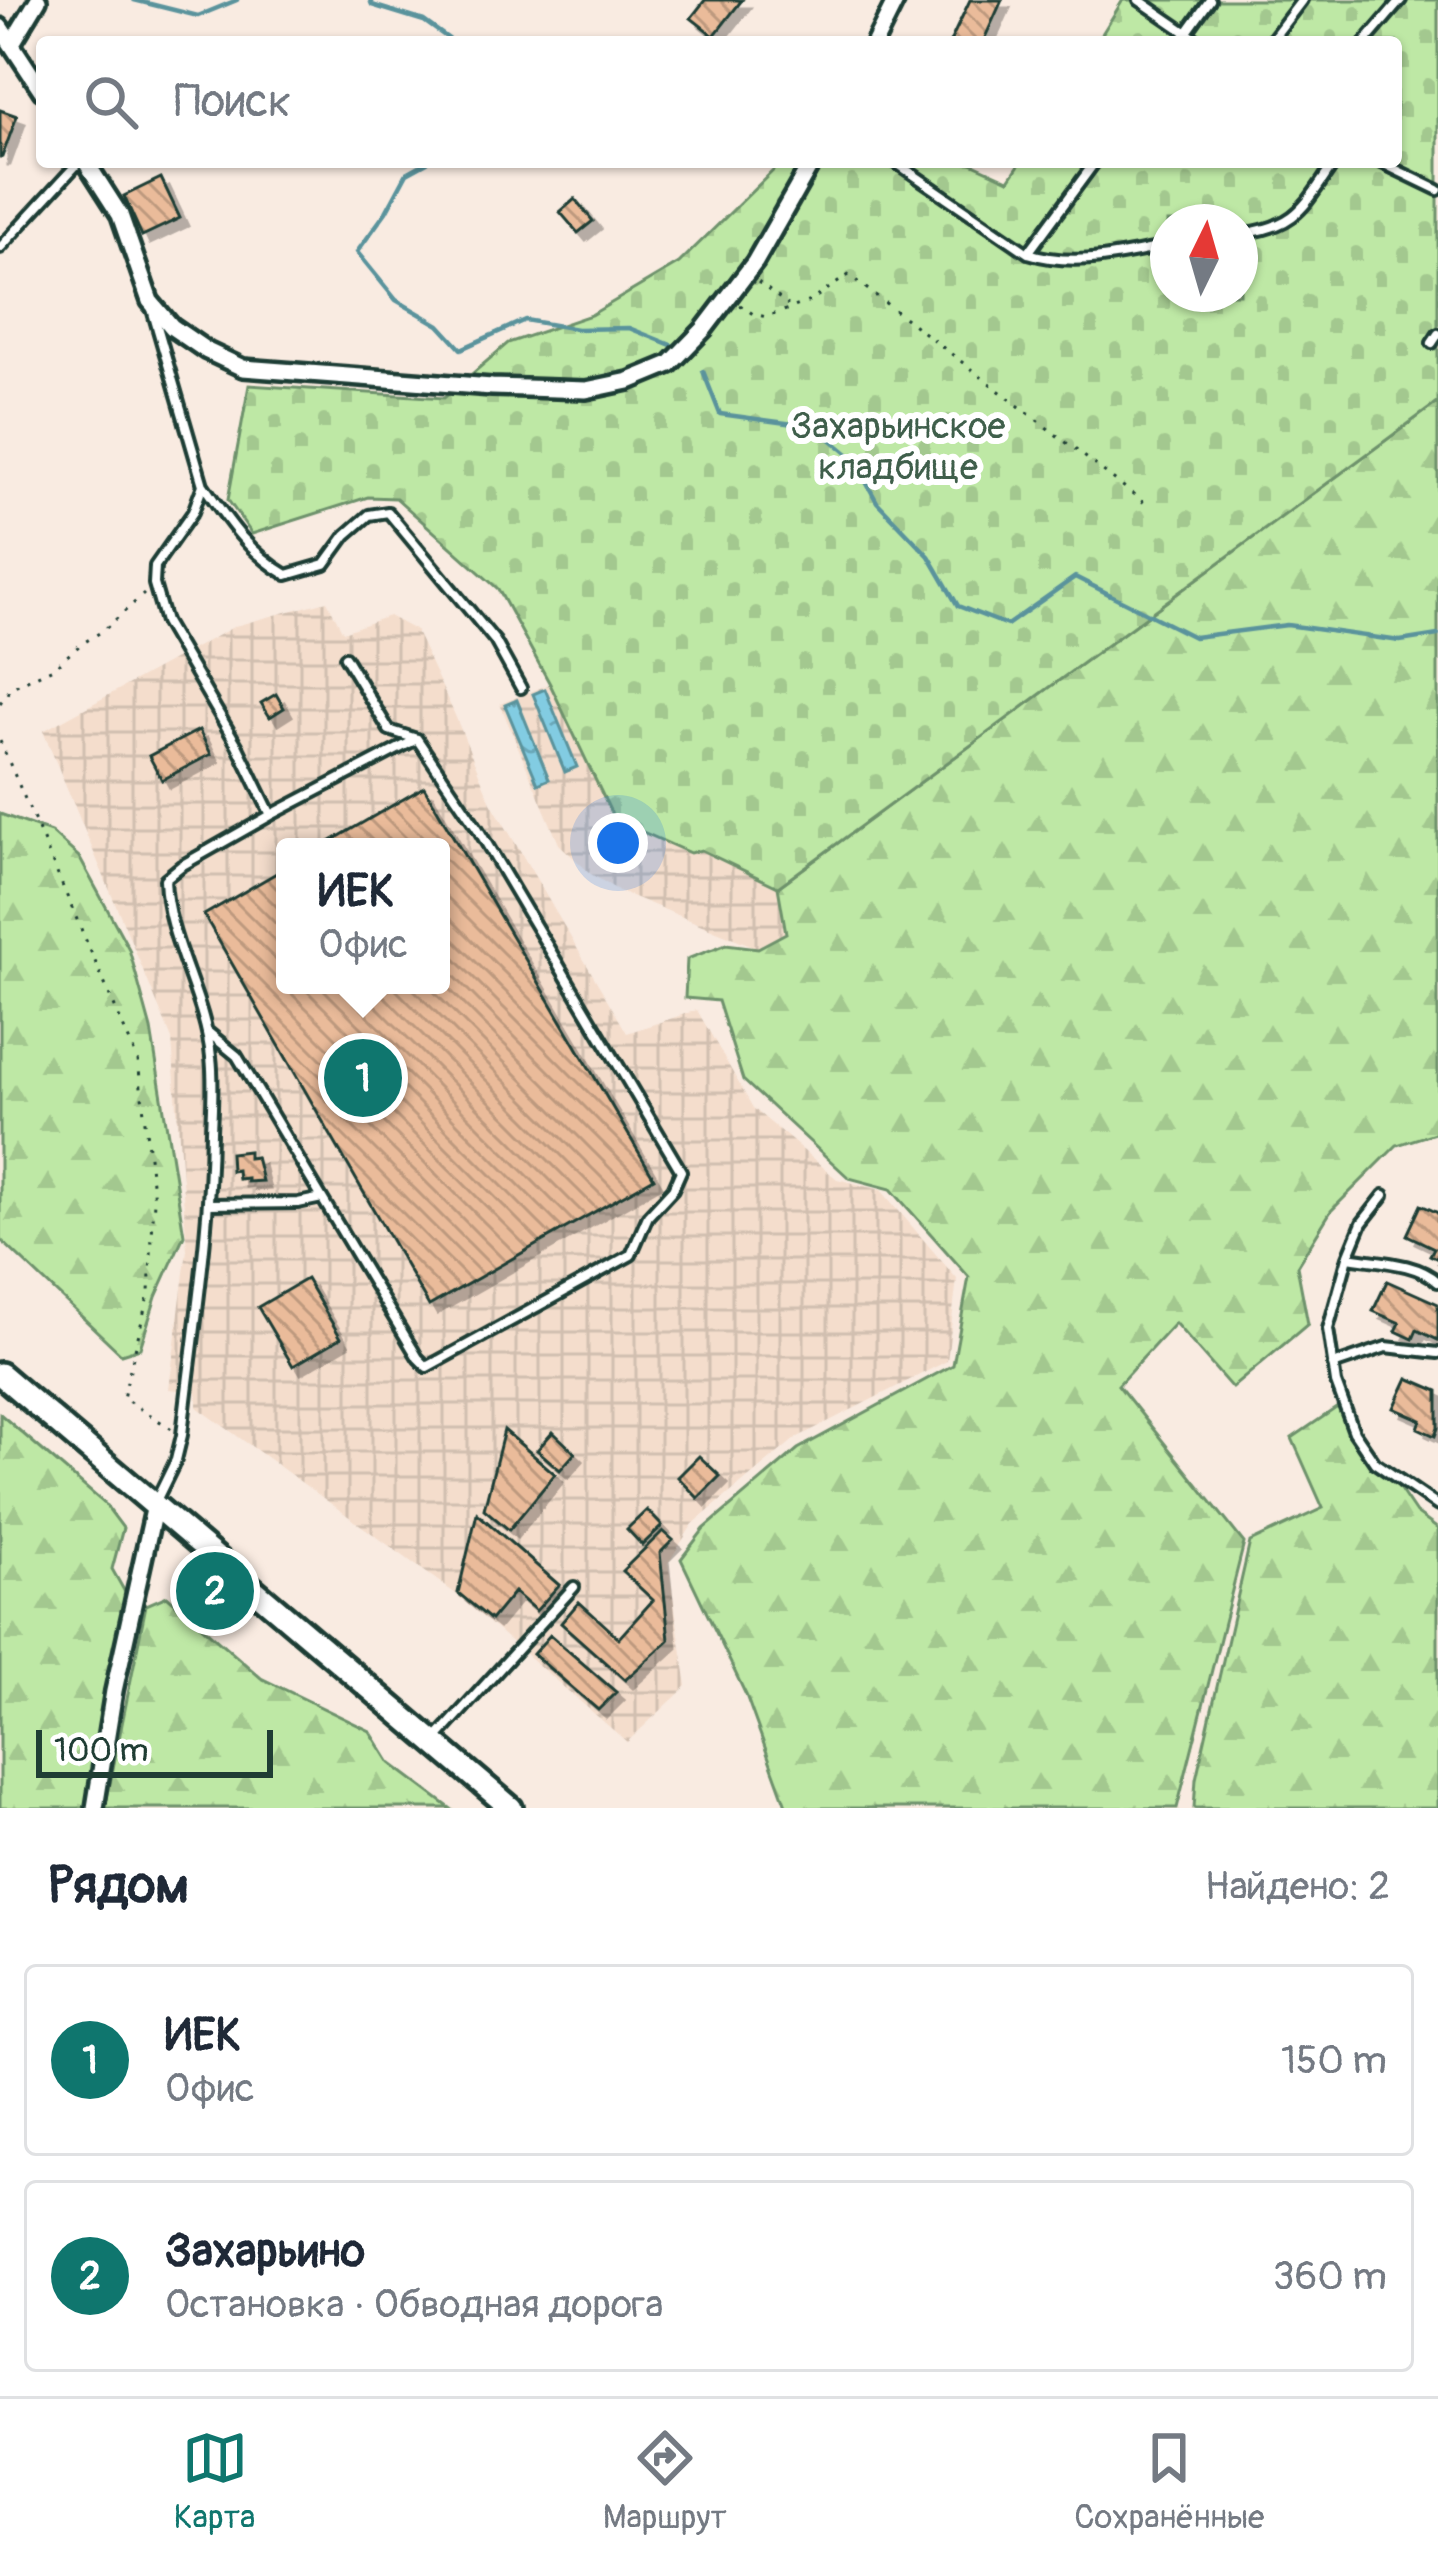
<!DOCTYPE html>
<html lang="ru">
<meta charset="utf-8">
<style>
:root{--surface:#fff;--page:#f6f6f7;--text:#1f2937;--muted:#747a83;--line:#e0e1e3;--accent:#0f766e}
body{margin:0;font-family:Pangolin,sans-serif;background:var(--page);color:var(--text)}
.compass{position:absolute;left:1150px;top:204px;width:108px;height:108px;border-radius:50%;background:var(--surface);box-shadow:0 3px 9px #0004;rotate:5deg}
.scale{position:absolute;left:36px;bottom:30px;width:237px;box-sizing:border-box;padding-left:12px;border:6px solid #1f3d34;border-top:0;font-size:33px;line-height:42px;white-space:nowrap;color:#1f3d34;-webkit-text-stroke:9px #fff;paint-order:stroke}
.you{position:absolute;left:618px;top:843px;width:42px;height:42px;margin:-30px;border:9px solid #fff;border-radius:50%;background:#1a73e8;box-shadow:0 0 0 18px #1a73e833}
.badge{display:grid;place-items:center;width:78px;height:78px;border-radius:50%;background:var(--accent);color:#fff;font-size:39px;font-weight:700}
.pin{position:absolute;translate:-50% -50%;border:6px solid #fff;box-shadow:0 3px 12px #0006}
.popup{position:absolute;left:276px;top:838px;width:174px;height:156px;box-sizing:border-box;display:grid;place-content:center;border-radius:12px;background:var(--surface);filter:drop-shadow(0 3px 9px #0005);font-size:39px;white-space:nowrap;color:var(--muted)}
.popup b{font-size:45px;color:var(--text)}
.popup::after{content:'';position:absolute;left:50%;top:100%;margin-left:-24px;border:24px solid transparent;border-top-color:var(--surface)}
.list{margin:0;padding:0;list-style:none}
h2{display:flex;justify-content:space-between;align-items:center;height:156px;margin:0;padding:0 48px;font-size:51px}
h2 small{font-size:39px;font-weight:400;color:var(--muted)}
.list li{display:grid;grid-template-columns:78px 1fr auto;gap:36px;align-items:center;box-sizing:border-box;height:192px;margin:0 24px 24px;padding:0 24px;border:3px solid var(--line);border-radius:12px}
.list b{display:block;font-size:45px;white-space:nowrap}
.list p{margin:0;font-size:39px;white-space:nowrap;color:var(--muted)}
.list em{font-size:39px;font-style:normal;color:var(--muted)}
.icon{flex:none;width:66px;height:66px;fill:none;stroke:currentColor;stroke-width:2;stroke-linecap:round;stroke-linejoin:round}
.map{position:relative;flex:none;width:1438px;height:1808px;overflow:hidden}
.search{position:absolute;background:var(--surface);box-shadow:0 3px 9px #0004;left:36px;right:36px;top:36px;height:132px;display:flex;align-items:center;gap:30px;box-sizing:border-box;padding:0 42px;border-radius:12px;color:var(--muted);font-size:45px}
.sheet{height:588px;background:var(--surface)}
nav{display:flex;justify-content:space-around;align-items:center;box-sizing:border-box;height:168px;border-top:3px solid var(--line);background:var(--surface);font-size:33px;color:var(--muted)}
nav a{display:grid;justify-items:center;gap:6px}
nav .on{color:var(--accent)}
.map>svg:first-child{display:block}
.industrial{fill:url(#industrial-grid);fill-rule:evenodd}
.forest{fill:url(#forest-firs);stroke:#6e926c;stroke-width:3}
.cemetery{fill:url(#cemetery-stones);stroke:#6e926c;stroke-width:3;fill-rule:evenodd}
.water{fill:url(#water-ripples);stroke:#5a939c;stroke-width:3}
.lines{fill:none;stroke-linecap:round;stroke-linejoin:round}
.stream{stroke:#5a939c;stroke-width:4.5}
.building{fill:url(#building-back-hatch);stroke:#1f3d34;stroke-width:3;filter:url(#shadow)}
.lane-casing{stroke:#1f3d34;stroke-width:16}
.street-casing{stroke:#1f3d34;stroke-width:24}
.secondary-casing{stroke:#1f3d34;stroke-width:30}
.path{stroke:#1f3d34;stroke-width:3;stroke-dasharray:3 9;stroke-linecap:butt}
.lane{stroke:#fff;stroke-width:8}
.street{stroke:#fff;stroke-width:15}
.secondary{stroke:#fff;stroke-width:21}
.labels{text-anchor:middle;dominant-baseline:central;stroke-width:12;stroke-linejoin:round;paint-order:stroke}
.park-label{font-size:36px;fill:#3f5f4b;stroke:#fff}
</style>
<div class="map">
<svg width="1438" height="1808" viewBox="0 0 1438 1808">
<defs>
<pattern id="industrial-grid" width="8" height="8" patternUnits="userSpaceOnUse" patternTransform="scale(3)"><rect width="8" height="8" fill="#f4ddcc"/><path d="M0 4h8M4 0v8" fill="none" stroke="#d1bfb0"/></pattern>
<pattern id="forest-firs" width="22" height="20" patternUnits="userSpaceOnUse" patternTransform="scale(3)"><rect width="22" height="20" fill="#bee8a5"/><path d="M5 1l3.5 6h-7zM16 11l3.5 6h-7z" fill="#a3c88f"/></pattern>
<pattern id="cemetery-stones" width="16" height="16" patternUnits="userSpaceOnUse" patternTransform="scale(3)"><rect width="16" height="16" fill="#bee8a5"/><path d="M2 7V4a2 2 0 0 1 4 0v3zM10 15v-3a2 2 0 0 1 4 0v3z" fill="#a3c88f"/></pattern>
<pattern id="water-ripples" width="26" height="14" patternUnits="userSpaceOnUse" patternTransform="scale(3)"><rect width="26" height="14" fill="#82cce2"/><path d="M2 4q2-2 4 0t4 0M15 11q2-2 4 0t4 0" fill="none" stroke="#6aa7b8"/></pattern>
<pattern id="building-back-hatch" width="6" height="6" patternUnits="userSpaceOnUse" patternTransform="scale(3)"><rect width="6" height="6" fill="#eabb9a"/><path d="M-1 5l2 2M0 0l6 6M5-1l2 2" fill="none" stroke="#bd997e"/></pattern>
<filter id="shadow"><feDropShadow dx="8" dy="8" stdDeviation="0" flood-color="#0004"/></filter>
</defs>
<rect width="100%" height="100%" fill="#f9ebe1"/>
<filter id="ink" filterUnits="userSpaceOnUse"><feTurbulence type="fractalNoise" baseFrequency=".00833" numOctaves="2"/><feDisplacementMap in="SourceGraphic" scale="24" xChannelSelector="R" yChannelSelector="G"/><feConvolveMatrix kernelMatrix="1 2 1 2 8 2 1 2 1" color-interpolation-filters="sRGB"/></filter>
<g filter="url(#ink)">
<path class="industrial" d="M327 601 343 632 389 616 415 630 454 713 491 802 627 1033 697 1010 753 1108 837 1179 881 1190 957 1279 947 1361 796 1438 693 1524 668 1563 687 1686 627 1742 456 1594 197 1407V1392L169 1389 187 1250 172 1039 43 731 235 626ZM285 847H441V985H285Z
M550 684 614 819 701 850 778 887 787 933 758 948 619 891 591 874 559 844 500 704Z"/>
<path class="forest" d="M1438 402V1132L1397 1145 1331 1211 1297 1266 1308 1324 1232 1388 1175 1323 1118 1385 1244 1543 1177 1808H787L746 1695 681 1559 704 1529 798 1449 953 1365 969 1277 891 1189 849 1178 743 1080 718 1001 685 998 687 959 726 944 758 948 786 933 778 887Z
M0 814 51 832 79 857 129 949 151 1029 184 1235 156 1297 140 1348 121 1354 0 1239Z
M1342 1404 1416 1513 1438 1529V1808H1194L1196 1779 1250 1542 1323 1508 1292 1438Z
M0 1414 105 1504 123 1528 112 1569 126 1594 85 1808H0Z
M167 1596 261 1678 370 1731 390 1763 450 1808H105L146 1605Z"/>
<path class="cemetery" d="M1123 0H1438V402L778 887 701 850 690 853 614 819 550 684 498 589 396 498 368 497 252 534 228 500 249 385 444 398 508 343 591 315 679 263 782 162H969L1009 180 1021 162H1396V42H1097ZM1168 222H1240V294H1168Z"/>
<path class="water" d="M545 689 577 767 565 772 533 694Z
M517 700 549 779 538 784 505 705Z"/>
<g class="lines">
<path class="stream" d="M134 0 198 16 237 0
M370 0 372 5 424 21 453 42
M427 162 407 173 386 212 357 252 396 300 439 325 461 349 525 320 577 329 629 328 676 347
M703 371 720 414 816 427 853 458 877 502 929 556 958 606 1007 625 1075 577 1194 637 1287 625 1400 641 1438 635"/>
</g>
<path class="building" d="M705 0H742L714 36 691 18Z
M970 0H1002L983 42H950Z
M0 110 17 116 2 157H0Z
M161 178 180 218 142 236 124 196Z
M575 199 593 221 578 233 560 212Z
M276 694 284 708 270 717 261 703Z
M199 730 211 754 162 780 149 756Z
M424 787 654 1178 429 1306 204 915 285 868V985H441V847H321Z
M248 1151V1158L256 1157 262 1181 247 1182V1178L238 1179 237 1170 231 1171 230 1153Z
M1421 1205 1438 1213V1259L1430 1255 1434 1248 1407 1235Z
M306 1279 341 1338 293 1366 258 1307Z
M1387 1281 1438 1304V1340L1417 1330 1413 1339 1396 1331 1400 1323 1373 1311Z
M1408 1378 1438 1391V1428L1435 1436 1418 1428 1421 1420 1394 1408Z
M504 1430 555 1474 509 1530 484 1509Z
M553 1432 575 1453 560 1470 537 1450Z
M699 1456 720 1476 698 1498 678 1477Z
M647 1510 662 1526 642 1545 627 1529Z
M477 1513 559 1585 536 1611 514 1592 491 1620 458 1593Z
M663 1531 673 1540 660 1553 669 1640 625 1680 561 1623 579 1602 619 1638 653 1600 622 1571Z
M550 1635 616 1692 598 1710 533 1654Z"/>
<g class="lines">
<defs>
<path id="lane" d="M1139 0 1200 42
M1180 42 1210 0
M1270 42 1302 0
M1365 42 1401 0
M895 162 1028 253C1075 268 1120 255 1168 246
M1380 162 1438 190
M1240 234C1299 226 1303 207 1335 162
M0 248 79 162
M1028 253 1095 162
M152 309 203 485 193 512 155 566 154 584 165 622 237 745 271 815
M1432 343 1438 334
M204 486C228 521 249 553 287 575L325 564 346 535 369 515 388 512 495 641 521 688
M209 1033 237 1056 322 1198
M1384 1195 1362 1223 1348 1257 1328 1329 1336 1383 1354 1432 1375 1463 1438 1506
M209 1204 298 1203 322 1198 418 1358 427 1367 631 1255 648 1216 673 1189 681 1171 478 829 417 739 389 730 345 657
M1348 1257C1376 1262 1417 1262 1438 1282
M1333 1365 1386 1347 1438 1353
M155 1503 176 1460 182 1435C193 1334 210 1233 211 1131 212 1107 214 1081 211 1057 205 996 167 940 165 879L181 866 271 815 417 739
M434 1741 574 1587"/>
<path id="street" d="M0 27 42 91
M875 42 896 0
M12 43 38 0
M86 162 120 215 150 301 172 327 207 351 243 368 492 387 586 390 629 381 670 364 704 329 755 262 812 162
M95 1808 114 1691 155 1505"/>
<path id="secondary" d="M0 1374 511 1808"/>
</defs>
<use href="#lane" class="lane-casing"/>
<use href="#street" class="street-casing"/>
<use href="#secondary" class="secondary-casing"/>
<path class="path" d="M758 282 788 305
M740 305 753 314 767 317 810 301 849 275 1146 504
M0 703 12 687 53 668 80 645 104 630 144 594
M0 741 138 1061 154 1200 149 1292 123 1398 172 1429"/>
<use href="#lane" class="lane"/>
<use href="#street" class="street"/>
<use href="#secondary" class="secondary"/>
</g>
</g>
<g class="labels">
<g class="park-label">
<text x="898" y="426">Захарьинское<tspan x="898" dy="41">кладбище</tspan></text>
</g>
</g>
</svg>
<svg class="compass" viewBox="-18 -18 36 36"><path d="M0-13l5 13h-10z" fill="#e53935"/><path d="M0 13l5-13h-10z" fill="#747a83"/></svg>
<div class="scale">100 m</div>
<div class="you"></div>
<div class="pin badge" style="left:363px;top:1078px">1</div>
<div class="popup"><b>ИЕК</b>Офис</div>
<div class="pin badge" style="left:215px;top:1591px">2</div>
<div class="search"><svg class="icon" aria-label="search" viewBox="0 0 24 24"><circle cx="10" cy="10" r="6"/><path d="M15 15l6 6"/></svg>Поиск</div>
</div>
<section class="sheet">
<h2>Рядом<small>Найдено: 2</small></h2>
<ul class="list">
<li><span class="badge">1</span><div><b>ИЕК</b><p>Офис</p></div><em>150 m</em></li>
<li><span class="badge">2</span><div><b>Захарьино</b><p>Остановка · Обводная дорога</p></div><em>360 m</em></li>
</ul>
</section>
<nav>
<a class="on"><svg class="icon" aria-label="map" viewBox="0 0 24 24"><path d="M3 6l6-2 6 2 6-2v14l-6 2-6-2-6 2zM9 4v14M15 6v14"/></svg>Карта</a>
<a><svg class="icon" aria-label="directions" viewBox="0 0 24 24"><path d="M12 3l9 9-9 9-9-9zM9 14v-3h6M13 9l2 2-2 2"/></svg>Маршрут</a>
<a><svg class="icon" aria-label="saved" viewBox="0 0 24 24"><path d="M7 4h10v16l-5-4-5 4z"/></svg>Сохранённые</a>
</nav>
